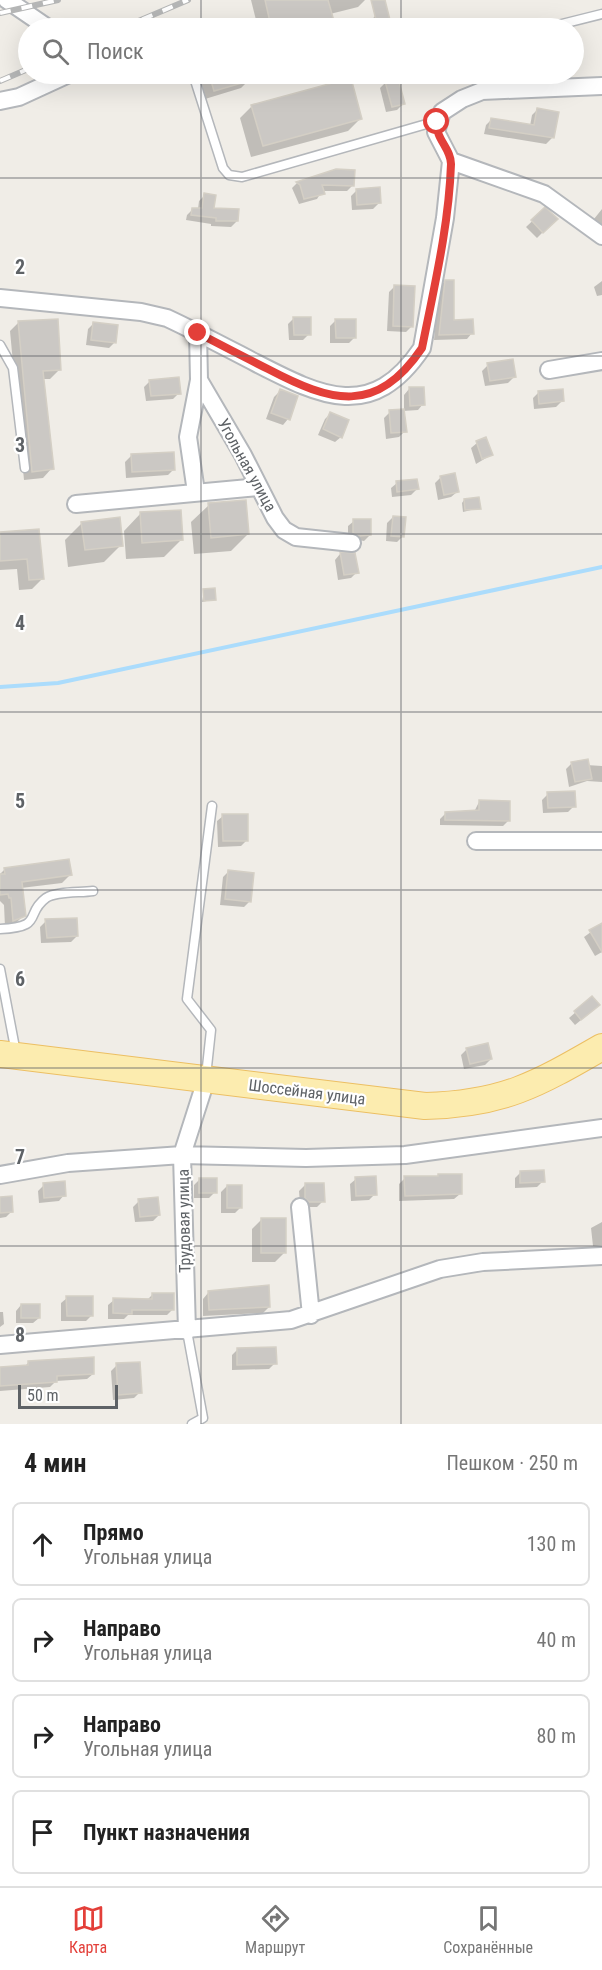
<!DOCTYPE html>
<html lang="ru">
<meta charset="utf-8">
<style>
:root{--surface:#fff;--page:#f6f6f6;--text:#222;--muted:#767676;--line:#e0e0e0;--accent:#e33f39}
body{margin:0;font-family:"Roboto Condensed",sans-serif;background:var(--page);color:var(--text)}
.scale{position:absolute;left:18px;bottom:15px;width:100px;box-sizing:border-box;padding-left:6px;border:3px solid #5e6266;border-top:0;font-size:16px;line-height:21px;white-space:nowrap;color:#5e6266;-webkit-text-stroke:4px #fff;paint-order:stroke}
.stop{position:absolute;width:18px;height:18px;margin:-14px;border:4px solid #e33f39;border-radius:50%;background:#fff}
.stop.end{background:#e33f39;border-color:#fff;box-shadow:0 2px 6px #0008}
.list{margin:0;padding:0;list-style:none}
h2{display:flex;justify-content:space-between;align-items:center;height:78px;margin:0;padding:0 24px;font-size:26px}
h2 small{font-size:20px;font-weight:400;color:var(--muted)}
.list li{display:grid;grid-template-columns:39px 1fr auto;gap:18px;align-items:center;box-sizing:border-box;height:84px;margin:0 12px 12px;padding:0 12px;border:2px solid var(--line);border-radius:9px}
.list b{display:block;font-size:22px;white-space:nowrap}
.list p{margin:0;font-size:20px;white-space:nowrap;color:var(--muted)}
.list em{font-size:20px;font-style:normal;color:var(--muted)}
.icon{flex:none;width:33px;height:33px;fill:none;stroke:currentColor;stroke-width:2;stroke-linecap:round;stroke-linejoin:round}
.map{position:relative;flex:none;width:602px;height:1424px;overflow:hidden}
.search{position:absolute;background:var(--surface);box-shadow:0 6px 24px #0002;left:18px;right:18px;top:18px;height:66px;display:flex;align-items:center;gap:15px;box-sizing:border-box;padding:0 21px;border-radius:33px;color:var(--muted);font-size:22px}
.sheet{height:462px;background:var(--surface)}
nav{display:flex;justify-content:space-around;align-items:center;box-sizing:border-box;height:84px;border-top:2px solid var(--line);background:var(--surface);font-size:16px;color:var(--muted)}
nav a{display:grid;justify-items:center;gap:3px}
nav .on{color:var(--accent)}
.map>svg:first-child{display:block}
.shadow{fill:#0003}
.lines{fill:none;stroke-linecap:round;stroke-linejoin:round}
.stream{stroke:#abdcfc;stroke-width:4}
.building{fill:#cbc8c4;stroke:#d4cfc5;stroke-width:1.5}
.service-casing{stroke:#b4b7bb;stroke-width:11}
.minor-casing{stroke:#b4b7bb;stroke-width:20}
.primary-casing{stroke:#ecbf63;stroke-width:28}
.service{stroke:#fff;stroke-width:8}
.minor{stroke:#fff;stroke-width:16}
.primary{stroke:#fcecaf;stroke-width:26}
.rail-casing{stroke:#b5b6b6;stroke-width:6}
.rail{stroke:#fff;stroke-width:4;stroke-dasharray:11;stroke-linecap:butt}
.route{stroke:#e33f39;stroke-width:8}
.grid{fill:none;stroke:#5e6266;stroke-width:1.5;stroke-opacity:0.55}
.labels{text-anchor:middle;dominant-baseline:central;stroke-width:4.5;stroke-linejoin:round;paint-order:stroke}
.street-label{font-size:16px;fill:#5e6266;stroke:#fff}
.grid-label{font-size:20px;text-anchor:middle;font-weight:bold;fill:#5e6266;stroke:#fff;stroke-width:4.5;stroke-linejoin:round;paint-order:stroke}
</style>
<div class="map">
<svg width="602" height="1424" viewBox="0 0 602 1424">
<rect width="100%" height="100%" fill="#f0ede7"/>
<path class="shadow" d="M251 0H365L358 7 330 14 335 28H258Z
M387 14 390 28H371L370 22 375 16Z
M198 74H249L250 79 241 88 205 99Z
M386 82 403 104 397 110 386 112 380 88Z
M252 106 360 119 348 131 251 157 240 118Z
M538 109 557 113 552 138 546 144 484 134 486 125 491 120 530 126 532 115Z
M336 171 353 185 347 191H322L317 199 299 204 292 188 297 183Z
M357 190 379 203 373 209 352 210 351 196Z
M205 195 213 210 237 221 231 227 211 226V224L186 220 187 215 193 209H198L199 201Z
M545 209 556 219 537 238 526 227Z
M602 209V233L590 224Z
M445 281 453 321 472 333 467 339 434 340 439 287Z
M602 281V295L597 296 594 287Z
M395 286 412 326 406 332 387 331 389 292Z
M294 318 309 334 303 340H289L288 324Z
M336 320 355 337 349 343H330V326Z
M19 322 59 370 50 379H43L52 468 43 478 24 480 10 331Z
M94 323 115 342 109 348 86 345 88 329Z
M488 365 514 377 508 383 485 386 482 371Z
M150 381 179 393 173 399 146 401 144 387Z
M409 389 423 404 418 410 403 411 405 431 399 437 386 439 384 418 390 412 404 410V395Z
M280 391 288 419 283 425 266 419 274 397Z
M539 392 562 401 556 407 534 409 533 398Z
M330 414 341 437 335 442 318 435 325 419Z
M477 443 491 455 476 464 471 448Z
M131 456 174 469 168 475 126 478 125 462Z
M441 477 457 492 451 497 438 500 435 483Z
M397 483 417 489 411 495 392 497 391 488Z
M464 500 479 508 463 512 462 503Z
M209 505 248 534 231 551 194 554 191 522Z
M141 513 182 539 164 557 126 559 124 531Z
M393 517 403 536 397 542 386 541 387 523Z
M354 521 370 535 364 541 348 538V526Z
M82 523 121 545 104 562 68 567 65 540Z
M38 530 43 578 32 589 19 590 17 569 0 570V533Z
M340 554 357 572 351 578 338 580 335 560Z
M204 591 215 599 202 602Z
M571 764 602 766V782L587 781 569 787 566 769Z
M548 794 574 806 568 812 543 813 542 800Z
M479 802 509 820 503 826 440 825V819L445 814 474 812Z
M223 816 247 840 241 846 218 847 217 821Z
M5 869 70 875 62 883 21 888 24 915 16 923 5 927 4 905 0 901V874Z
M229 871 249 902 244 907 220 905 223 877Z
M46 921 77 936 71 942 41 943 40 927Z
M602 924V952L595 956 584 937Z
M592 998V1011L575 1025 569 1018Z
M467 1049 491 1059 485 1065 464 1069 461 1055Z
M520 1173 543 1181 537 1187 515 1188V1178Z
M405 1178 460 1194 454 1199 399 1201V1184Z
M200 1179 215 1192 209 1198H194V1185Z
M356 1179 375 1194 369 1200 351 1201 350 1184Z
M44 1185 64 1195 59 1201 39 1203 38 1191Z
M305 1185 323 1201 317 1207H303L300 1204 299 1191Z
M227 1186 241 1207 235 1213H221V1192Z
M0 1198 12 1211 6 1217 0 1218Z
M139 1201 159 1215 153 1221 135 1222 133 1207Z
M261 1220 284 1253 275 1262H252V1229Z
M602 1222V1245L593 1246 591 1228Z
M208 1293 269 1307 263 1313 203 1316V1299Z
M152 1295 173 1309 167 1315H128L124 1319H108V1305L114 1300H147Z
M67 1298 92 1315 86 1321H61V1303Z
M21 1305 39 1318 33 1323H16V1311Z
M0 1312H3L4 1324 0 1327Z
M238 1349 275 1363 269 1369 232 1370V1355Z
M29 1362 93 1374 87 1379 56 1381 50 1387 0 1391V1369L24 1367Z
M117 1365 140 1392 134 1398 113 1400 111 1371Z"/>
<g class="lines">
<path class="stream" d="M0 687 58 683 602 567"/>
</g>
<path class="building" d="M265 0H328L336 28H282L280 20 270 22Z
M371 0H385L392 28H378Z
M209 74H263V77L214 91Z
M351 78 362 119 263 146 251 105Z
M398 78 405 104 392 107 385 81Z
M537 108 559 112 554 138 489 128 491 118 534 125Z
M336 169 355 170 354 186 322 185 325 194 304 199 300 185 296 182Z
M380 187 381 203 357 205 356 189Z
M204 193 216 195 214 208 239 209 238 221H216V218L191 215 192 208H202Z
M545 207 558 219 543 233 531 220Z
M445 280H454V320L473 319 474 334 439 335Z
M394 285 415 286 413 327 393 326Z
M293 317H311V335H294Z
M58 319 61 370 43 371 54 469 32 472 18 321Z
M335 319H356V338H336Z
M93 322 118 325 116 343 91 340Z
M513 359 516 377 490 381 487 363Z
M179 377 181 394 151 396 149 380Z
M409 387H424L425 405 410 406Z
M280 389 298 396 290 420 271 413Z
M563 389 564 401 539 404 538 391Z
M404 409 407 432 391 433 389 410Z
M330 412 349 420 342 438 323 429Z
M486 437 493 455 482 459 476 441Z
M174 452 175 470 132 472 131 454Z
M455 473 459 492 444 495 440 476Z
M417 479 419 489 397 492 396 481Z
M479 497 481 509 465 510 464 499Z
M246 500 249 534 211 538 208 503Z
M181 510 183 540 142 543 140 512Z
M393 516 406 517 404 537 391 536Z
M120 517 123 546 85 550 81 522Z
M353 519H371V535L359 536 353 533Z
M39 529 44 579 29 580 27 559 0 561V532Z
M340 552 355 553 359 573 344 575Z
M215 588 216 600 204 601 203 589Z
M588 759 592 779 575 782 571 762Z
M575 791 576 807 548 808 547 792Z
M479 800 510 801V821L445 820V812L479 810Z
M222 814H248V841H223Z
M69 859 72 875 22 882 26 916 13 921 11 898H9L8 894 0 895V874H5L4 868Z
M228 870 254 873 251 902 225 899Z
M77 918 78 936 47 938 45 919Z
M602 923V952L589 930Z
M592 996 600 1005 581 1020 574 1011Z
M488 1043 492 1059 470 1064 466 1048Z
M544 1170 545 1182 520 1183V1171Z
M438 1174H462V1194L405 1196 404 1176H438Z
M376 1176 377 1195 356 1196 355 1177Z
M199 1178H217V1193H199Z
M65 1181 66 1196 44 1198 43 1183Z
M305 1183H324L325 1202H309L305 1198Z
M227 1185H242V1208H227Z
M12 1196 13 1212 0 1213V1197Z
M158 1197 160 1215 140 1217 138 1199Z
M261 1218H286V1253H261Z
M269 1285 270 1307 209 1310 208 1291Z
M152 1293H174V1310H132V1314L113 1313V1298L152 1299Z
M66 1296H93V1316H67Z
M21 1304H40V1318H21Z
M276 1347 277 1364 237 1365V1348Z
M94 1357V1374L57 1376V1382L0 1386V1367L28 1365V1361Z
M140 1362 142 1393 118 1395 116 1363Z"/>
<g class="lines">
<defs>
<path id="service" d="M546 28 602 14
M193 74 223 168 229 175 242 177 437 121
M0 345 13 368 25 468
M0 929C45 927 24 914 46 898 57 891 80 893 93 891
M0 969 16 1053
M206 1076 211 1030 187 999 212 806
M187 1331 203 1418 192 1424"/>
<path id="minor" d="M7 0 48 28
M602 86 482 91 462 99 442 112 436 132 451 161 544 194 602 236
M0 101 19 97 69 74
M0 298 141 312 167 318C197 332 227 348 256 363 322 397 372 422 422 348L445 218 451 161
M198 333 199 380 243 455 275 518 284 530 296 537 352 543
M549 370 602 361
M196 492 188 437 199 380
M76 504 258 487
M476 841H602
M0 1175 68 1163 182 1155 306 1158 405 1155 602 1128
M300 1207 311 1315
M187 1331 182 1155 206 1080
M0 1345 291 1320 440 1269 483 1262 602 1256"/>
<path id="primary" d="M0 1054 425 1106C503 1104 536 1085 602 1047"/>
</defs>
<use href="#service" class="service-casing"/>
<use href="#minor" class="minor-casing"/>
<use href="#primary" class="primary-casing"/>
<use href="#service" class="service"/>
<use href="#minor" class="minor"/>
<use href="#primary" class="primary"/>
<defs>
<path id="rail" d="M0 13 58 0
M122 28 188 0
M0 81 28 69"/>
</defs>
<use href="#rail" class="rail-casing"/>
<use href="#rail" class="rail"/>
</g>
<g class="lines">
<path class="route" d="M198 333C221 345 244 357 268 369 331 402 376 416 422 348 434 288 449 225 451 164 451 148 435 139 437 122"/>
</g>
<path class="grid" d="M201 0V28M401 0V28M201 74V1424M401 74V1424M0 178H602M0 356H602M0 534H602M0 712H602M0 890H602M0 1068H602M0 1246H602"/>
<g class="labels">
<g class="street-label">
<text transform="translate(247 465) rotate(61)">Угольная улица</text>
<text transform="translate(307 1092) rotate(7)">Шоссейная улица</text>
<text transform="translate(184 1221) rotate(-91)">Трудовая улица</text>
</g>
</g>
<g class="grid-label">
<text x="20" y="274">2</text>
<text x="20" y="452">3</text>
<text x="20" y="630">4</text>
<text x="20" y="808">5</text>
<text x="20" y="986">6</text>
<text x="20" y="1164">7</text>
<text x="20" y="1342">8</text>
</g>
</svg>
<div class="scale">50 m</div>
<div class="stop" style="left:437px;top:122px"></div>
<div class="stop end" style="left:198px;top:333px"></div>
<div class="search"><svg class="icon" aria-label="search" viewBox="0 0 24 24"><circle cx="10" cy="10" r="6"/><path d="M15 15l6 6"/></svg>Поиск</div>
</div>
<section class="sheet">
<h2>4 мин<small>Пешком · 250 m</small></h2>
<ul class="list">
<li><svg class="icon" aria-label="ahead" viewBox="0 0 24 24"><path d="M12 20V5M6 11l6-6 6 6"/></svg><div><b>Прямо</b><p>Угольная улица</p></div><em>130 m</em></li>
<li><svg class="icon" aria-label="right" viewBox="0 0 24 24"><path d="M7 20v-9h11M14 6l5 5-5 5"/></svg><div><b>Направо</b><p>Угольная улица</p></div><em>40 m</em></li>
<li><svg class="icon" aria-label="right" viewBox="0 0 24 24"><path d="M7 20v-9h11M14 6l5 5-5 5"/></svg><div><b>Направо</b><p>Угольная улица</p></div><em>80 m</em></li>
<li><svg class="icon" aria-label="arrive" viewBox="0 0 24 24"><path d="M6 21V4h12l-3 4 3 4H6"/></svg><div><b>Пункт назначения</b></div></li>
</ul>
</section>
<nav>
<a class="on"><svg class="icon" aria-label="map" viewBox="0 0 24 24"><path d="M3 6l6-2 6 2 6-2v14l-6 2-6-2-6 2zM9 4v14M15 6v14"/></svg>Карта</a>
<a><svg class="icon" aria-label="directions" viewBox="0 0 24 24"><path d="M12 3l9 9-9 9-9-9zM9 14v-3h6M13 9l2 2-2 2"/></svg>Маршрут</a>
<a><svg class="icon" aria-label="saved" viewBox="0 0 24 24"><path d="M7 4h10v16l-5-4-5 4z"/></svg>Сохранённые</a>
</nav>
